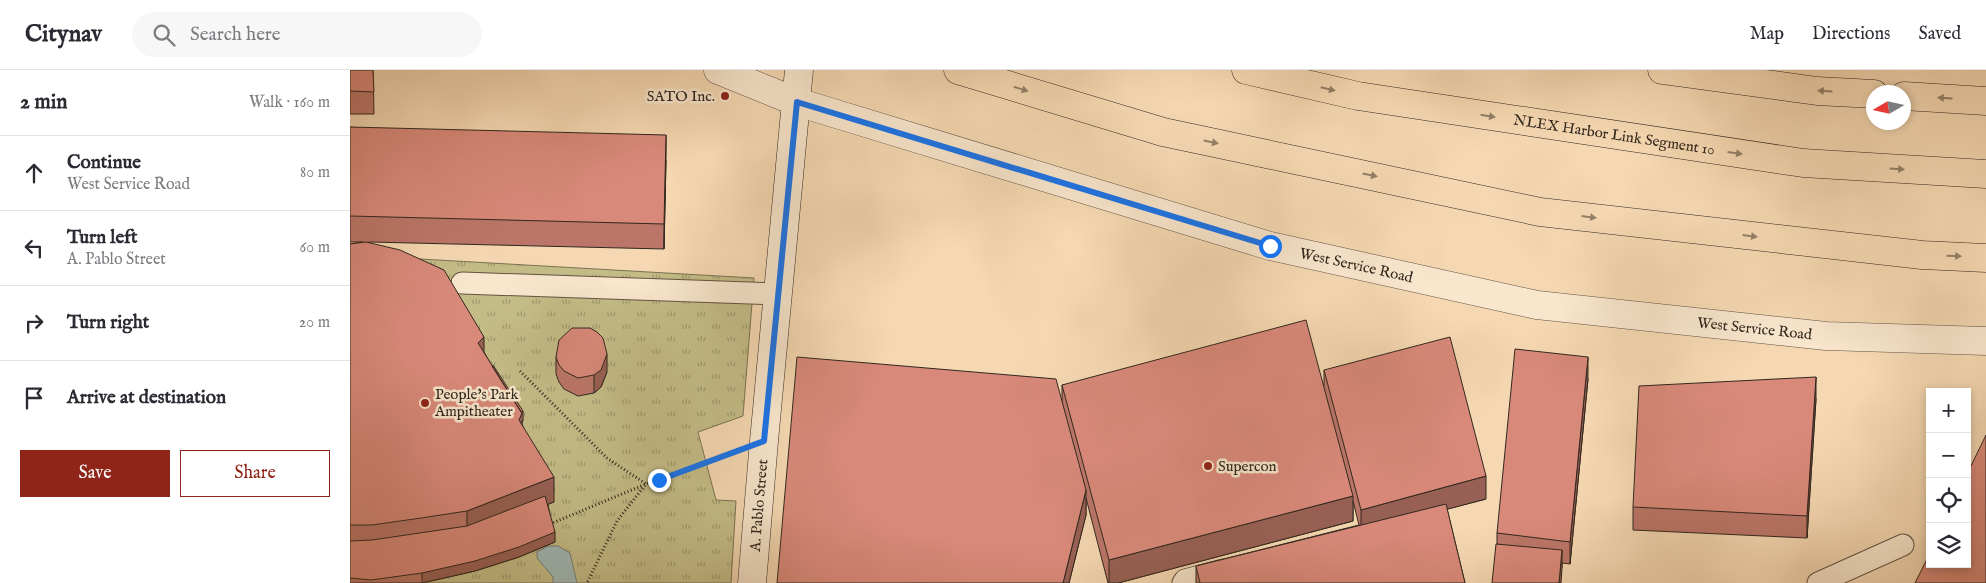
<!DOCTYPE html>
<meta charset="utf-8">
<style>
:root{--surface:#fff;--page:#f7f7f7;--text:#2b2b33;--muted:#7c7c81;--line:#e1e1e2;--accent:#8f2418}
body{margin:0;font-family:"IM FELL English",serif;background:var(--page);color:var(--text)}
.controls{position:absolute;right:15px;bottom:15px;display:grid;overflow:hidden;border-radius:0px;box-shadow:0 2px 8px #0003}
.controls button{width:45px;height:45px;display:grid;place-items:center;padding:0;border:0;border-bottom:1px solid var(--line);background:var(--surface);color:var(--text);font:25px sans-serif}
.compass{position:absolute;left:1516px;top:15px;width:45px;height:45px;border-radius:50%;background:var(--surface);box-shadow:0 2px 8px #0003;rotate:261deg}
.stop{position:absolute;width:15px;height:15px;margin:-11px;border:4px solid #1a73e8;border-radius:50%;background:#fff}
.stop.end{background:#1a73e8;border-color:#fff;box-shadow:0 1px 5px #0008}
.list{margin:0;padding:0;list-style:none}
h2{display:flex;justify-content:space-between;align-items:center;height:65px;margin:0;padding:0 20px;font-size:21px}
h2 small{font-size:16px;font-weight:400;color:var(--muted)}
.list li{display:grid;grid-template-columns:32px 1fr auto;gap:15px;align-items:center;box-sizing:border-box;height:75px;padding:0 20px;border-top:1px solid var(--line)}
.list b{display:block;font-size:19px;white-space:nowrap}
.list p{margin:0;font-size:16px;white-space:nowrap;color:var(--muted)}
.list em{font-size:16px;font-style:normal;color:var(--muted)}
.actions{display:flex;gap:10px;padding:15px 20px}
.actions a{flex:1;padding:11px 0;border:1px solid var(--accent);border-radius:0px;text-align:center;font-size:18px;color:var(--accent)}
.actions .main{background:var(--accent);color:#fff}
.icon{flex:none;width:28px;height:28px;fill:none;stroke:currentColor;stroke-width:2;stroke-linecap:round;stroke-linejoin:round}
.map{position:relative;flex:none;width:1636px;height:513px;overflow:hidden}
header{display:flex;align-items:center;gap:30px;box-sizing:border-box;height:70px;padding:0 25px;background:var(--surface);border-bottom:1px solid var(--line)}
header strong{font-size:24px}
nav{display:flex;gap:28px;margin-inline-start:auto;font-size:18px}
.search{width:350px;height:45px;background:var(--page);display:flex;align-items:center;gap:12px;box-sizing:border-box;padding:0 18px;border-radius:28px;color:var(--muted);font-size:19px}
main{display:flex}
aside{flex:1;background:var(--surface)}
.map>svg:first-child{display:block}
.park{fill:url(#park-tufts);stroke:#7a7252}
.water{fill:#a0b8b6;stroke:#747e79}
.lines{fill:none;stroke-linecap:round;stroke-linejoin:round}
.lane-casing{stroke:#625343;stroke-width:23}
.street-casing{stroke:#625343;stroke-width:29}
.secondary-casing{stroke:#31271e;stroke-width:29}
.highway-casing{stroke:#31271e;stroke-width:29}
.path{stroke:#31271e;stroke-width:3;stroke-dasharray:1 2.5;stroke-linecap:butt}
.lane{stroke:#f8e6cd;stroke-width:21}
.street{stroke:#f8e6cd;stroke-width:28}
.secondary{stroke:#f8e6cd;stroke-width:28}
.highway{stroke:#f5d8b2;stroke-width:28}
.wall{fill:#bb7669;stroke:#31271e}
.shaded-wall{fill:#986055;stroke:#31271e}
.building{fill:#d9897a;stroke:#31271e}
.oneway{fill:#938068}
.route{stroke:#1a73e8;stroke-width:6}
.poi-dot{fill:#8f2418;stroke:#f8e6cd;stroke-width:2}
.labels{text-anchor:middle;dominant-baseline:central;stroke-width:5;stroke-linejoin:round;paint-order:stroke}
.poi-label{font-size:15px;fill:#31271e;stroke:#f8e6cd;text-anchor:start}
.street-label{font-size:15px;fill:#31271e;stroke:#f8e6cd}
</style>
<header>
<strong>Citynav</strong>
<div class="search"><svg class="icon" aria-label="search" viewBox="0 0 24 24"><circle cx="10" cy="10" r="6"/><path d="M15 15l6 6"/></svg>Search here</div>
<nav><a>Map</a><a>Directions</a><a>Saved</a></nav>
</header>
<main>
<aside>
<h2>2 min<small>Walk · 160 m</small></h2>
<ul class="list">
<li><svg class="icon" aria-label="ahead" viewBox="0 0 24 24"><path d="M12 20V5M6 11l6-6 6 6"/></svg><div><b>Continue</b><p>West Service Road</p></div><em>80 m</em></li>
<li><svg class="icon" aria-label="left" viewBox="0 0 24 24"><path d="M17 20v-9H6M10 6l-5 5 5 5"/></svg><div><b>Turn left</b><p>A. Pablo Street</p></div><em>60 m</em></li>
<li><svg class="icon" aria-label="right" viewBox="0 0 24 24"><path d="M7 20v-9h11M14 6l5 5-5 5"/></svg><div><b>Turn right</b></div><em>20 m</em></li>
<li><svg class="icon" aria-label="arrive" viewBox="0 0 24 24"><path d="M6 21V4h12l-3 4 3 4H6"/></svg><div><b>Arrive at destination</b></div></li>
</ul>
<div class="actions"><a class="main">Save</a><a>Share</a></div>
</aside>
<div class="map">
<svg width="1636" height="513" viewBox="0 0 1636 513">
<defs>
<pattern id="park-tufts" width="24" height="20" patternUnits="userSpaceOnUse" patternTransform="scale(1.25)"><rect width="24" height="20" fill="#c4bc87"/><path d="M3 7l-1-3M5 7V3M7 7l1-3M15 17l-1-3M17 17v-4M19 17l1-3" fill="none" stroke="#a0996e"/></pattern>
</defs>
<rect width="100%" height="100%" fill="#f5d8b2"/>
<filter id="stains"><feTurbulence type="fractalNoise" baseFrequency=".004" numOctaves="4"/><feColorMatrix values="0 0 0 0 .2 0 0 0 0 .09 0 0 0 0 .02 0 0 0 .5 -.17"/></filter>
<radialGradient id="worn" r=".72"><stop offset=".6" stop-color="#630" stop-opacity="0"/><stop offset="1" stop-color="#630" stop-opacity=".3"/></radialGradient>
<path class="park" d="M0 185 404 208 393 346 348 362 366 430 386 431 381 513H0Z"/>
<path class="water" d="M198 476H208L220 483 227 513H203V507L187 488V482Z"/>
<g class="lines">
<defs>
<path id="lane" d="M112 213 429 224
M833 513 835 510 873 500
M1468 513 1553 475"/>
<g id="street">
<path id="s1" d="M368 0 447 32 920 176 1187 235 1476 266 1636 271"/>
</g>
<g id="secondary">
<path id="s2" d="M402 513 414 371 449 0"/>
</g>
<g id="highway">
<path d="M608 0 813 62 1190 142 1572 185 1636 188"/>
<path id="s3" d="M896 0 1008 26 1453 93 1636 104"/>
<path d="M1312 0 1467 21 1524 24"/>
<path d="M1554 26 1636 31"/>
</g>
</defs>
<use href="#lane" class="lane-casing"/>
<use href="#street" class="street-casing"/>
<use href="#secondary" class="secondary-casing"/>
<use href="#highway" class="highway-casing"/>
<path class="path" d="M170 301 257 388 296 414 267 451 237 513
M200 454 296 414 378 384"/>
<use href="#lane" class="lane"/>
<use href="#street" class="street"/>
<use href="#secondary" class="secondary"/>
<use href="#highway" class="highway"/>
</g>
<path class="wall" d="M0 0H23L24 44H0Z
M0 57 316 90 314 179 19 172 134 282 173 351H172V354L204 432 198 434 205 472 169 487 125 501 72 513H0V174L13 172H0Z
M206 287 257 302 251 317 244 323 228 326 214 319 209 312 206 304Z
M974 300 1136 429 1097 439 1115 513H846V496L1009 455 1003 431V451L768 513H758L736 428V445L719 513H427L712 333V315L974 316Z
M1238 309 1220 494 1212 493V498L1147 474V463Z
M1466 329 1457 468 1283 460V437Z"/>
<path class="shaded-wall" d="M316 65V90L314 179V154Z
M134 267V292L128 273Z
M257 284V302L251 317 244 323V305Z
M1238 287V309L1220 494V472Z
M1466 307V329L1457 468V446Z
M173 341V351H172V369L163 345Z
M1136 406V429L1011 462V440Z
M204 407V432L117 466V441Z
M736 420V445L719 513H713Z
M1003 426V451L768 513H759V490Z
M205 462V472L169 487 125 501 72 513V503Z
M1212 480V498L1211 513H1209Z"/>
<path class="building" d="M0 0H23L24 22 0 21Z
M0 57 316 65 314 154 0 146Z
M16 172 50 180 94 200 134 267 128 273 172 343 169 350 204 407 117 441 71 448 22 455H0V174Z
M956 250 1003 426 759 490 712 315Z
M222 258H240L247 262 253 268 257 284 251 300 244 305 228 308 214 301 209 295 206 287 209 270Z
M1100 267 1136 406 1011 440 974 300Z
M1165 279 1238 287 1220 472 1147 463Z
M447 287 706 309 736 420 713 513H427Z
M143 295 173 341 171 342 142 296Z
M1466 307 1457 446 1283 437 1289 316Z
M1636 365V513H1565L1580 483V494H1617V404Z
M195 426 205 462 169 477 125 491 72 503 21 510 0 508V471L22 470 117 456Z
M1096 434 1115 513H850L846 496Z
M1146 474 1212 480 1209 513H1142Z"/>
<defs><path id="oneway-solid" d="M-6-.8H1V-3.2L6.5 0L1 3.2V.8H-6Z" transform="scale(1.25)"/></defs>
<g class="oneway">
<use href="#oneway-solid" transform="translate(671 19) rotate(17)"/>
<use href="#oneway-solid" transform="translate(978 19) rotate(13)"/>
<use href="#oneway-solid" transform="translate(1475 21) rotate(-177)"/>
<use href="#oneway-solid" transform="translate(1595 28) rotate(-177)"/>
<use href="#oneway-solid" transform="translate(1138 46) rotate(9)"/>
<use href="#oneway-solid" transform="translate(861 72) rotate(12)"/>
<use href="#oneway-solid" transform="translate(1385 83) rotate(8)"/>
<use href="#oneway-solid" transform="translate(1547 99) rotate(4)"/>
<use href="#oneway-solid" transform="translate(1020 105) rotate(12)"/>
<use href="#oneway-solid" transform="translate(1239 147) rotate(7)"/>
<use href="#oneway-solid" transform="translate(1400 166) rotate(7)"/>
<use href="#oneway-solid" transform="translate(1604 186) rotate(2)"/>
</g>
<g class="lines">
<path class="route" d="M309 410 414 371 447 32 920 176"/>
</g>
<g class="poi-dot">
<circle cx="375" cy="26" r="5"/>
<circle cx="75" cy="333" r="5"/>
<circle cx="858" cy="396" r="5"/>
</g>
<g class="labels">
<g class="poi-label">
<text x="365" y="26" text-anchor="end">SATO Inc.</text>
<text x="85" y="324">People's Park<tspan x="85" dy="17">Ampitheater</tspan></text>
<text x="868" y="396">Supercon</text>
</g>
<g class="street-label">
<text stroke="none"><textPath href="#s3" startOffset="374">NLEX Harbor Link Segment 10</textPath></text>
<text stroke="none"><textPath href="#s1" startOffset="668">West Service Road</textPath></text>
<text stroke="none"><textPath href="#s1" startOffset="1072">West Service Road</textPath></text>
<text stroke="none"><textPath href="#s2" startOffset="78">A. Pablo Street</textPath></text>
</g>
</g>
<rect width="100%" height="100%" filter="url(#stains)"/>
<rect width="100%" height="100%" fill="url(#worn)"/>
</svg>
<div class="controls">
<button>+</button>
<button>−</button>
<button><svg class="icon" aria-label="locate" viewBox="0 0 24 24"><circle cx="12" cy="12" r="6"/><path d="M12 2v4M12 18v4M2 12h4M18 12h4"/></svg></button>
<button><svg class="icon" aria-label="layers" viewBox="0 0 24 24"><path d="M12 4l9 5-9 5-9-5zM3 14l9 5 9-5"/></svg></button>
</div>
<svg class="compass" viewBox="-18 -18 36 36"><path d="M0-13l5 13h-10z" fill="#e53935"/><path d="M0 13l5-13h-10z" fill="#7c7c81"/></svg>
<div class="stop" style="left:920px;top:176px"></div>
<div class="stop end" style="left:309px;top:410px"></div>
</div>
</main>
